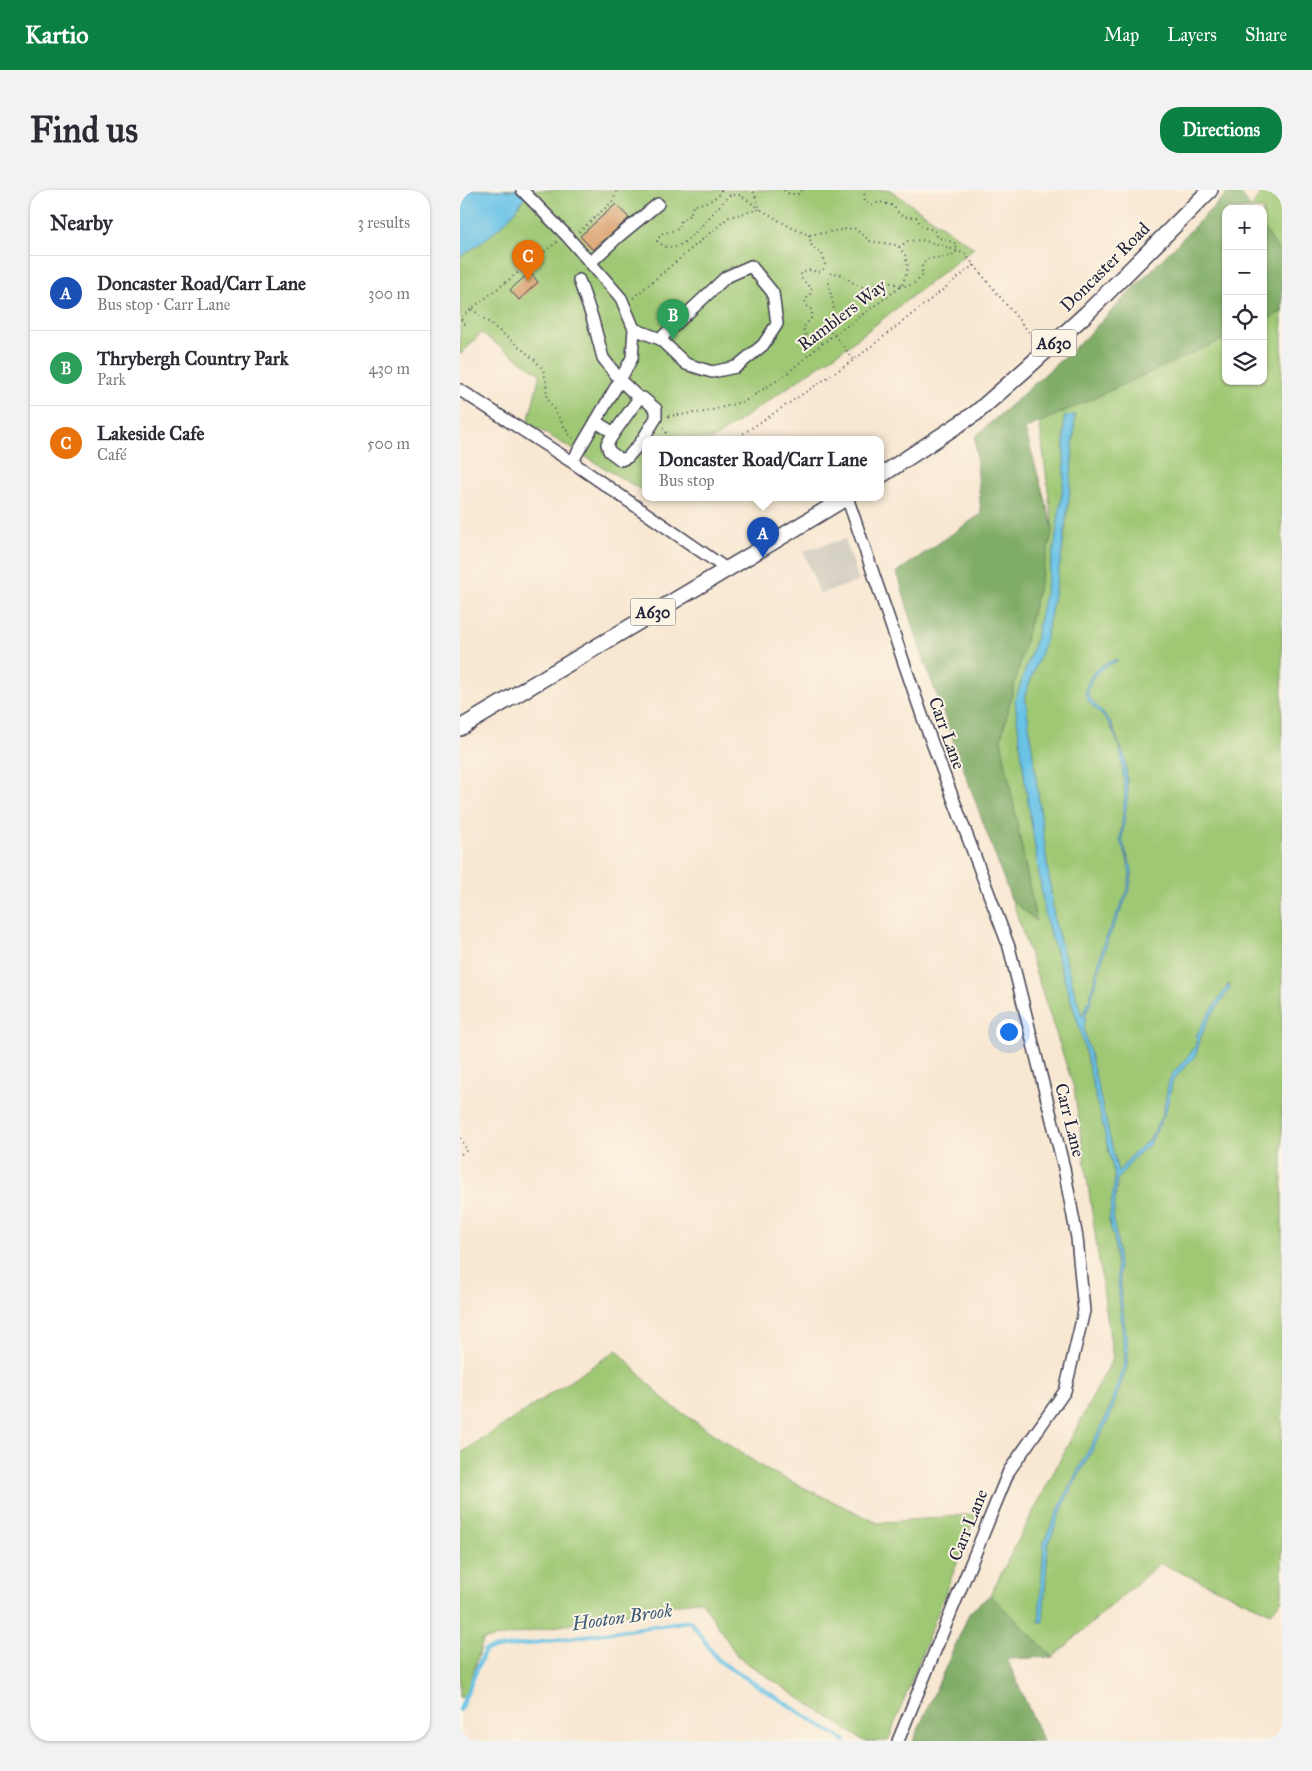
<!DOCTYPE html>
<meta charset="utf-8">
<style>
:root{--surface:#fff;--page:#f2f2f3;--text:#2b2b33;--muted:#7c7c81;--line:#e1e1e2;--accent:#0b8043}
body{margin:0;font-family:"IM FELL Great Primer",serif;background:var(--page);color:var(--text)}
.controls{position:absolute;right:15px;top:15px;display:grid;overflow:hidden;border-radius:10px;box-shadow:0 1px 4px #0004}
.controls button{width:45px;height:45px;display:grid;place-items:center;padding:0;border:0;border-bottom:1px solid var(--line);background:var(--surface);color:var(--text);font:25px sans-serif}
.you{position:absolute;left:548px;top:841px;width:18px;height:18px;margin:-12px;border:4px solid #fff;border-radius:50%;background:#1a73e8;box-shadow:0 0 0 8px #1a73e833}
.badge{display:grid;place-items:center;width:32px;height:32px;border-radius:50%;background:var(--accent);color:#fff;font-size:16px;font-weight:700}
.pin{position:absolute;translate:-50% -41px;filter:drop-shadow(0 1px 2px #0008)}
.pin::after{content:'';position:absolute;top:26px;width:18px;height:15px;background:inherit;clip-path:polygon(0 0,100% 0,50% 100%)}
.popup{position:absolute;left:182px;top:246px;width:242px;height:65px;box-sizing:border-box;display:grid;place-content:center;border-radius:10px;background:var(--surface);filter:drop-shadow(0 1px 4px #0005);font-size:16px;white-space:nowrap;color:var(--muted)}
.popup b{font-size:19px;color:var(--text)}
.popup::after{content:'';position:absolute;left:50%;top:100%;margin-left:-10px;border:10px solid transparent;border-top-color:var(--surface)}
.list{margin:0;padding:0;list-style:none}
h2{display:flex;justify-content:space-between;align-items:center;height:65px;margin:0;padding:0 20px;font-size:21px}
h2 small{font-size:16px;font-weight:400;color:var(--muted)}
.list li{display:grid;grid-template-columns:32px 1fr auto;gap:15px;align-items:center;box-sizing:border-box;height:75px;padding:0 20px;border-top:1px solid var(--line)}
.list b{display:block;font-size:19px;white-space:nowrap}
.list p{margin:0;font-size:16px;white-space:nowrap;color:var(--muted)}
.list em{font-size:16px;font-style:normal;color:var(--muted)}
.icon{flex:none;width:28px;height:28px;fill:none;stroke:currentColor;stroke-width:2;stroke-linecap:round;stroke-linejoin:round}
.map{position:relative;flex:none;width:822px;height:1551px;overflow:hidden;border-radius:20px}
header{display:flex;align-items:center;gap:30px;box-sizing:border-box;height:70px;padding:0 25px;background:var(--accent);color:#fff}
header strong{font-size:24px}
nav{display:flex;gap:28px;margin-inline-start:auto;font-size:18px}
.intro{display:flex;align-items:center;justify-content:space-between;box-sizing:border-box;height:120px;padding:0 30px}
h1{margin:0;font-size:35px}
.button{padding:12px 22px;border-radius:20px;background:var(--accent);color:#fff;font-size:18px;font-weight:700}
main{display:flex;gap:30px;padding:0 30px}
aside{flex:1;background:var(--surface);border-radius:20px;box-shadow:0 1px 4px #0004}
.map>svg:first-child{display:block}
.industrial{fill:#c8c4b8}
.green{fill:#9fc874;stroke:#607558}
.forest{fill:#7fac66;stroke:#506750}
.water{fill:#69c3e7;stroke:#467291}
.lines{fill:none;stroke-linecap:round;stroke-linejoin:round}
.stream{stroke:#69c3e7;stroke-width:4}
.building{fill:#d69660}
.minor-casing{stroke:#424052;stroke-width:14}
.major-casing{stroke:#424052;stroke-width:18}
.path{stroke:#424052;stroke-width:2;stroke-dasharray:1 4;stroke-linecap:butt}
.minor{stroke:#fff;stroke-width:11}
.major{stroke:#fff;stroke-width:15}
.labels{text-anchor:middle;dominant-baseline:central;stroke-width:4;stroke-linejoin:round;paint-order:stroke}
.shield{fill:#fcf5e5;stroke:#63616e;stroke-width:1}
.shield-label{font-size:16px;font-weight:bold;fill:#22223b}
.street-label{font-size:18px;fill:#22223b;stroke:#fcf5e5}
.water-label{font-size:19px;font-style:italic;fill:#3b5a77;stroke:#fcf5e5}
</style>
<header>
<strong>Kartio</strong>
<nav><a>Map</a><a>Layers</a><a>Share</a></nav>
</header>
<div class="intro"><h1>Find us</h1><a class="button">Directions</a></div>
<main>
<aside>
<h2>Nearby<small>3 results</small></h2>
<ul class="list">
<li><span class="badge" style="background:#1a4fb4">A</span><div><b>Doncaster Road/Carr Lane</b><p>Bus stop · Carr Lane</p></div><em>300 m</em></li>
<li><span class="badge" style="background:#2e9e5b">B</span><div><b>Thrybergh Country Park</b><p>Park</p></div><em>430 m</em></li>
<li><span class="badge" style="background:#e8710a">C</span><div><b>Lakeside Cafe</b><p>Café</p></div><em>500 m</em></li>
</ul>
</aside>
<div class="map">
<svg width="822" height="1551" viewBox="0 0 822 1551">
<rect width="100%" height="100%" fill="#fcf5e5"/>
<filter id="ink" filterUnits="userSpaceOnUse"><feTurbulence type="fractalNoise" baseFrequency=".02" numOctaves="2"/><feDisplacementMap in="SourceGraphic" scale="10" xChannelSelector="R" yChannelSelector="G"/><feConvolveMatrix kernelMatrix="1 2 1 2 8 2 1 2 1" color-interpolation-filters="sRGB"/></filter>
<filter id="wash" filterUnits="userSpaceOnUse"><feTurbulence type="fractalNoise" baseFrequency=".0096" numOctaves="4" result="noise"/><feDisplacementMap in="SourceGraphic" scale="20" xChannelSelector="R" yChannelSelector="G"/><feGaussianBlur stdDeviation="1.12" result="paint"/><feColorMatrix in="noise" values="0 0 0 0 0 0 0 0 0 0 0 0 0 0 0 0 0 1.4 0 .05"/><feComposite in="paint" operator="in"/></filter>
<g filter="url(#wash)">
<rect width="100%" height="100%" fill="#f8e7d1"/>
<path class="industrial" d="M385 349 399 391 360 404 343 361Z"/>
<path class="green" d="M0 0H430L514 58 388 156 253 249H186L185 296 180 299 68 233 80 184 21 143 0 165Z
M803 0H822V1409L811 1423 700 1373 593 1467 530 1405 653 1168 614 898 467 452 593 339 578 221 766 45V191H803V19H790Z
M157 1160 206 1212 307 1280 418 1333 516 1324 428 1551H404L278 1467 241 1410 23 1450 6 1507H0V1264Z"/>
<path class="forest" d="M770 0H779L791 19H766V148L565 239 593 339 541 549 576 731 551 709 460 459 437 382 521 324 515 247 622 151Z
M803 37 822 65V122L803 131Z
M530 1405 593 1467 547 1469 583 1551H453L510 1422Z"/>
<path class="water" d="M0 0H72C63 6 61 13 55 21 39 40 20 54 0 67Z
M615 225 610 300 602 362 586 449 565 505 595 733 622 827 630 807 644 752 667 702 670 684 667 668 660 651 665 604 660 557 649 533 628 511 625 503C630 481 637 476 657 469L658 471C640 478 629 484 628 506L651 533 665 568 668 603 662 650 672 679V685L669 702 648 749 630 814 626 823 624 839 658 982 671 966 690 949 703 923 709 890 713 883 731 863 736 854 737 844 744 831 769 794 770 798 749 829 741 846 738 858 735 866 713 890 706 921 690 954 673 969 657 990 653 1032 657 1048 661 1104 668 1161 667 1176 650 1227 607 1307 588 1355 583 1432H579L584 1351 607 1301 647 1225 665 1172 654 1048 649 1031 655 987 619 836 586 730 565 592 555 511 576 448 595 353 604 288V226Z"/>
<g class="lines">
<path class="stream" d="M0 1520 25 1460 230 1431 259 1471 385 1551"/>
</g>
<g id="blocks">
<path class="building" d="M156 14 169 28 133 60 120 46Z
M70 82 78 92 59 110 50 100Z"/>
</g>
</g>
<g filter="url(#ink)">
<use href="#blocks" fill-opacity="0" stroke="#424052" stroke-width="1"/>
<g class="lines">
<defs>
<path id="minor" d="M62 0 106 45 161 108 174 139 172 168 160 190 112 272
M130 73 159 46 198 14
M119 90 132 127 143 168 160 190 179 208
M174 139 200 149 226 174 252 182 276 177 303 155 317 134 313 103 291 76 266 87 200 149
M0 200 112 272 268 380
M136 232 154 243 147 254 149 261 161 270 168 267 181 252 196 228V219L183 208H179L154 243
M387 307 465 534 549 757 604 978 617 1048 624 1121 605 1201 549 1281 438 1551"/>
<path id="major" d="M420 286 516 223 567 178 627 123 750 0
M0 538C129 461 259 385 387 307"/>
</defs>
<use href="#minor" class="minor-casing"/>
<use href="#major" class="major-casing"/>
<path class="path" d="M261 0V3L252 10 233 16 230 25 221 30 219 39 201 44 197 51C202 55 207 59 215 57 230 53 257 17 270 5H280L300 19
M324 0 329 4H338L342 0
M119 42 153 11 157 0
M349 45 352 57 362 64 365 74 363 80 358 82 350 80 341 83 342 90 352 98 350 105 345 110 346 116 352 120V127L343 138 347 149 363 153
M439 57 448 51 461 50 481 55 505 64 577 152
M173 108 269 27 300 19
M12 119 74 169 83 179 86 190 87 208 110 246 113 248
M5 134 0 128 97 52
M374 145 394 170
M370 148C371 139 374 129 374 120 373 108 366 95 370 84 382 81 386 89 395 94 398 96 403 97 407 98 430 83 437 102 453 94 456 92 460 88 462 86V75L467 69 492 66 497 61 496 54 488 50 478 48 474 40 462 37 456 27C444 28 439 26 434 16L420 12 412 15 405 11 404 0
M208 226 245 222 285 211 324 186 363 153 442 96 448 78 445 65 439 57 436 55 410 51 394 38 349 45 330 37 300 19 293 0
M203 238 210 249
M275 249 394 170 514 75
M0 948 7 960 0 965"/>
<use href="#minor" class="minor"/>
<use href="#major" class="major"/>
</g>
</g>
<g class="labels">
<g class="shield">
<rect x="571.5" y="139.5" width="45" height="27" rx="4"/>
<rect x="170.5" y="408.5" width="45" height="27" rx="4"/>
</g>
<g class="shield-label">
<text x="594" y="153">A630</text>
<text x="193" y="422">A630</text>
</g>
<g class="street-label">
<text transform="translate(645 77) rotate(-45)">Doncaster Road</text>
<text transform="translate(382 125) rotate(-37)">Ramblers Way</text>
<text transform="translate(487 543) rotate(70)">Carr Lane</text>
<text transform="translate(610 930) rotate(76)">Carr Lane</text>
<text transform="translate(508 1335) rotate(-68)">Carr Lane</text>
</g>
<g class="water-label">
<text transform="translate(162 1427) rotate(-8)">Hooton Brook</text>
</g>
</g>
</svg>
<div class="controls">
<button>+</button>
<button>−</button>
<button><svg class="icon" aria-label="locate" viewBox="0 0 24 24"><circle cx="12" cy="12" r="6"/><path d="M12 2v4M12 18v4M2 12h4M18 12h4"/></svg></button>
<button><svg class="icon" aria-label="layers" viewBox="0 0 24 24"><path d="M12 4l9 5-9 5-9-5zM3 14l9 5 9-5"/></svg></button>
</div>
<div class="you"></div>
<div class="pin badge" style="left:303px;top:368px;background:#1a4fb4">A</div>
<div class="popup"><b>Doncaster Road/Carr Lane</b>Bus stop</div>
<div class="pin badge" style="left:213px;top:150px;background:#2e9e5b">B</div>
<div class="pin badge" style="left:68px;top:91px;background:#e8710a">C</div>
</div>
</main>
